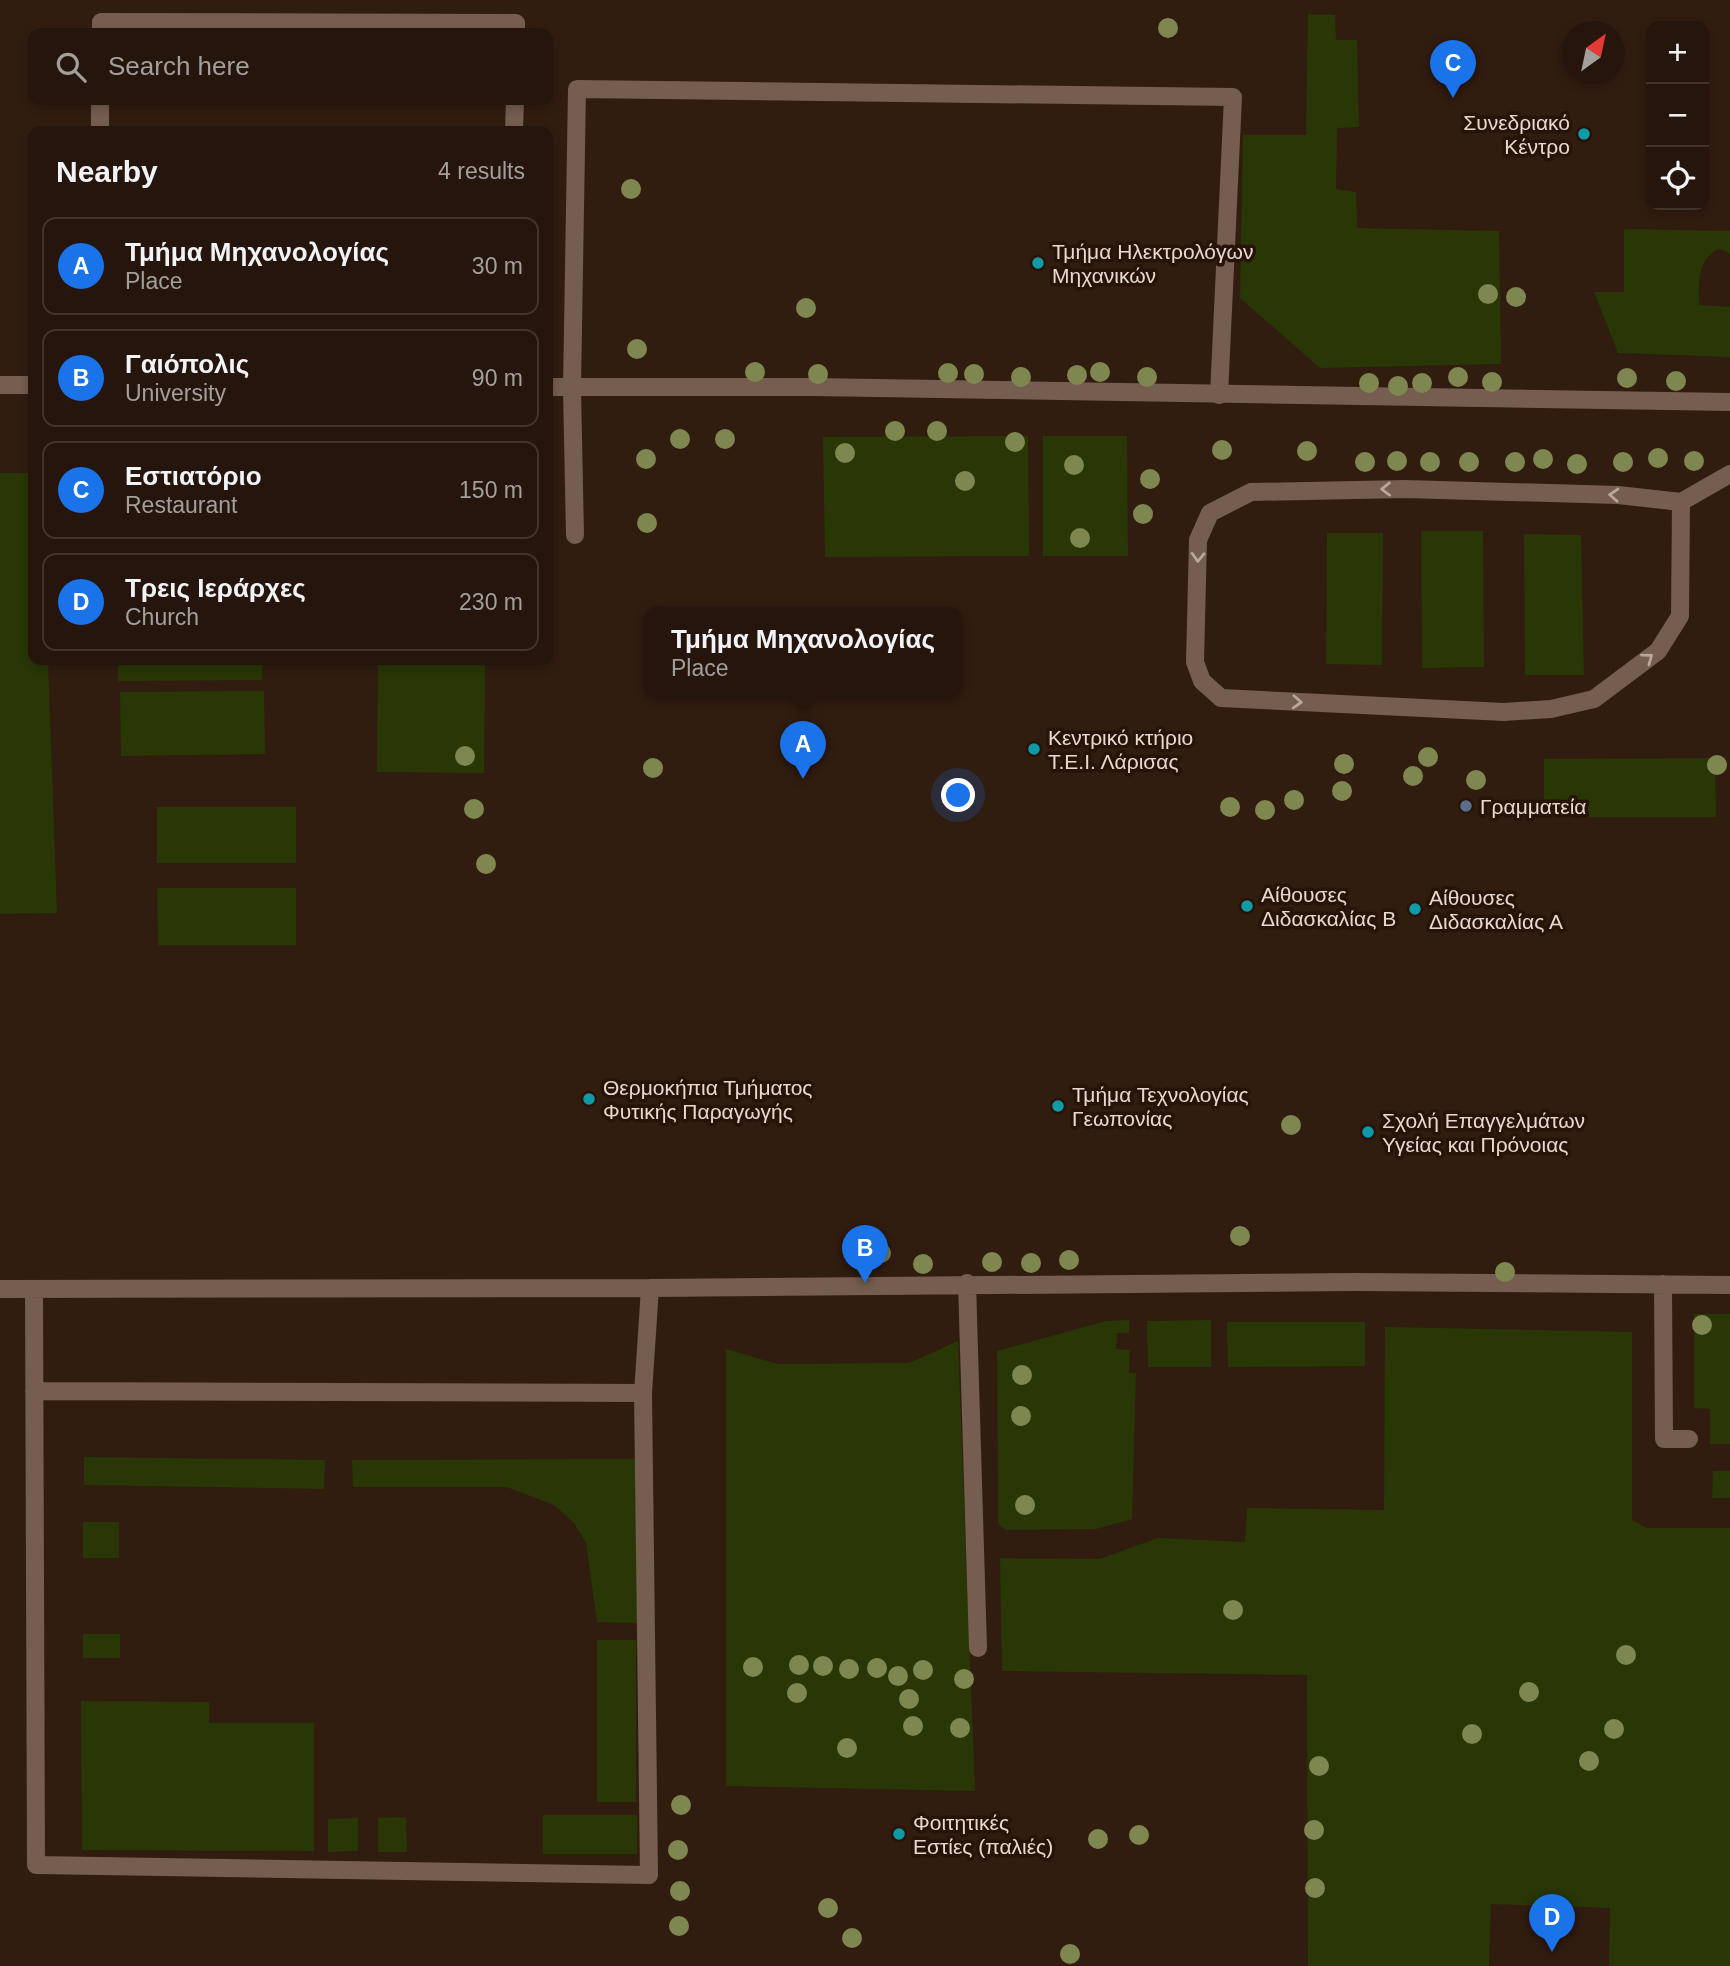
<!DOCTYPE html>
<meta charset="utf-8">
<style>
:root{--surface:#25150c;--page:#31221a;--text:#f1f3f6;--muted:#a39f9d;--line:#42342d;--accent:#1a73e8}
body{margin:0;font-family:Helvetica,sans-serif;background:var(--page);color:var(--text)}
.controls{position:absolute;right:21px;top:21px;display:grid;overflow:hidden;border-radius:14px;box-shadow:0 4px 10px #0003}
.controls button{width:63px;height:63px;display:grid;place-items:center;padding:0;border:0;border-bottom:2px solid var(--line);background:var(--surface);color:var(--text);font:35px sans-serif}
.compass{position:absolute;left:1562px;top:21px;width:63px;height:63px;border-radius:50%;background:var(--surface);box-shadow:0 4px 10px #0003;rotate:33deg}
.you{position:absolute;left:959px;top:796px;width:24px;height:24px;margin:-18px;border:5px solid #fff;border-radius:50%;background:#1a73e8;box-shadow:0 0 0 10px #1a73e833}
.badge{display:grid;place-items:center;width:46px;height:46px;border-radius:50%;background:var(--accent);color:#fff;font-size:23px;font-weight:700}
.pin{position:absolute;translate:-50% -58px;filter:drop-shadow(0 2px 4px #0008)}
.pin::after{content:'';position:absolute;top:37px;width:24px;height:21px;background:inherit;clip-path:polygon(0 0,100% 0,50% 100%)}
.popup{position:absolute;left:644px;top:607px;width:318px;height:91px;box-sizing:border-box;display:grid;place-content:center;border-radius:14px;background:var(--surface);filter:drop-shadow(0 2px 5px #0005);font-size:23px;white-space:nowrap;color:var(--muted)}
.popup b{font-size:26px;color:var(--text)}
.popup::after{content:'';position:absolute;left:50%;top:100%;margin-left:-14px;border:14px solid transparent;border-top-color:var(--surface)}
.list{margin:0;padding:0;list-style:none}
h2{display:flex;justify-content:space-between;align-items:center;height:91px;margin:0;padding:0 28px;font-size:30px}
h2 small{font-size:23px;font-weight:400;color:var(--muted)}
.list li{display:grid;grid-template-columns:46px 1fr auto;gap:21px;align-items:center;box-sizing:border-box;height:98px;margin:0 14px 14px;padding:0 14px;border:2px solid var(--line);border-radius:14px}
.list b{display:block;font-size:26px;white-space:nowrap}
.list p{margin:0;font-size:23px;white-space:nowrap;color:var(--muted)}
.list em{font-size:23px;font-style:normal;color:var(--muted)}
.icon{flex:none;width:38px;height:38px;fill:none;stroke:currentColor;stroke-width:2;stroke-linecap:round;stroke-linejoin:round}
.map{position:relative;flex:none;width:1730px;height:1966px;overflow:hidden}
.search{position:absolute;background:var(--surface);box-shadow:0 4px 10px #0003;left:28px;top:28px;width:525px;height:77px;display:flex;align-items:center;gap:18px;box-sizing:border-box;padding:0 24px;border-radius:14px;color:var(--muted);font-size:26px}
.panel{position:absolute;background:var(--surface);box-shadow:0 4px 10px #0003;left:28px;top:126px;width:525px;height:539px;border-radius:14px}
.map>svg:first-child{display:block}
.green{fill:#283705}
.lines{fill:none;stroke-linecap:round;stroke-linejoin:round}
.service{stroke:#755d4f;stroke-width:18}
.minor{stroke:#755d4f;stroke-width:18}
.tree{fill:#7f8750}
.oneway{stroke:#b9a79c}
.culture-dot{fill:#0f9aa8;stroke:#271307;stroke-width:2.5}
.service-dot{fill:#5c6f8a;stroke:#271307;stroke-width:2.5}
.labels{text-anchor:middle;dominant-baseline:central;stroke-width:7;stroke-linejoin:round;paint-order:stroke}
.poi-label{font-size:21px;fill:#e7d8d0;stroke:#271307;text-anchor:start}
</style>
<div class="map">
<svg width="1730" height="1966" viewBox="0 0 1730 1966">
<rect width="100%" height="100%" fill="#311c10"/>
<path class="green" d="M1308 14 1335 15 1336 40H1357L1359 127 1337 128 1336 189 1356 192 1357 228 1499 231 1501 364 1320 368 1240 298 1243 135H1306Z
M1624 229 1730 231V253L1718 249C1696 262 1699 282 1699 305L1730 307V357L1618 353 1594 292H1624Z
M1028 436 1029 556 825 557 823 437Z
M1043 436H1127L1128 556H1043Z
M0 473H33V660H48L57 913 0 914Z
M1421 531H1483L1484 667 1422 668Z
M1327 533H1383L1382 665 1326 664Z
M1524 534 1581 535 1584 675H1525Z
M118 660H262V680L118 681Z
M378 660H485L484 773 377 772Z
M264 691 265 754 121 756 120 692Z
M1715 758 1716 817H1544V759Z
M157 807H296V863H157Z
M157 888H296V945H158Z
M1694 1314H1730V1444H1710V1409L1694 1408Z
M1129 1320V1333H1117L1116 1349 1130 1350 1129 1373H1136L1132 1519 1096 1529 1006 1530 998 1524 997 1351 1106 1321Z
M1211 1320V1367H1148L1147 1321Z
M1227 1322H1365V1366L1228 1367Z
M1385 1327 1632 1332V1520L1647 1528H1730V1966H1609L1610 1908 1491 1904 1489 1966H1308L1307 1675 1002 1671 1000 1558 1099 1559 1158 1538 1245 1542 1247 1508 1384 1510Z
M958 1341 975 1791 726 1786V1349L778 1364 909 1363Z
M84 1457 325 1460 324 1489 84 1485Z
M636 1459 637 1623 597 1622 586 1543 574 1523 554 1505 507 1487H353L352 1460Z
M1713 1471H1730V1498H1712Z
M83 1522H119V1558H83Z
M83 1634H120V1658H83Z
M597 1640H636V1802H597Z
M81 1701 209 1702V1723H314V1851L82 1850Z
M543 1815H637V1854H543Z
M406 1817 407 1852H378V1818Z
M358 1818V1851L328 1852V1819Z"/>
<g class="lines">
<path class="service" d="M101 33V22L516 23V33
M100 131V100
M514 131 515 100
M1681 502 1680 616 1658 651 1594 699 1551 709 1504 712 1221 698 1202 681 1195 662 1198 540 1210 513 1251 492 1405 489 1618 495 1681 502 1730 474
M575 535 572 388 577 89 1233 97 1219 395
M967 1283 978 1648
M1663 1284 1664 1439H1689
M0 1289 650 1288 1355 1282 1730 1285
M34 1289 36 1865 649 1875 643 1393 650 1288
M34 1391 643 1393"/>
<path class="minor" d="M0 385H33
M548 387H813L1730 402"/>
</g>
<g class="tree">
<circle cx="1168" cy="28" r="10"/>
<circle cx="631" cy="189" r="10"/>
<circle cx="1488" cy="294" r="10"/>
<circle cx="1516" cy="297" r="10"/>
<circle cx="806" cy="308" r="10"/>
<circle cx="637" cy="349" r="10"/>
<circle cx="755" cy="372" r="10"/>
<circle cx="1100" cy="372" r="10"/>
<circle cx="948" cy="373" r="10"/>
<circle cx="818" cy="374" r="10"/>
<circle cx="974" cy="374" r="10"/>
<circle cx="1077" cy="375" r="10"/>
<circle cx="1021" cy="377" r="10"/>
<circle cx="1147" cy="377" r="10"/>
<circle cx="1458" cy="377" r="10"/>
<circle cx="1627" cy="378" r="10"/>
<circle cx="1676" cy="381" r="10"/>
<circle cx="1492" cy="382" r="10"/>
<circle cx="1369" cy="383" r="10"/>
<circle cx="1422" cy="383" r="10"/>
<circle cx="1398" cy="386" r="10"/>
<circle cx="895" cy="431" r="10"/>
<circle cx="937" cy="431" r="10"/>
<circle cx="680" cy="439" r="10"/>
<circle cx="725" cy="439" r="10"/>
<circle cx="1015" cy="442" r="10"/>
<circle cx="1222" cy="450" r="10"/>
<circle cx="1307" cy="451" r="10"/>
<circle cx="845" cy="453" r="10"/>
<circle cx="1658" cy="458" r="10"/>
<circle cx="646" cy="459" r="10"/>
<circle cx="1543" cy="459" r="10"/>
<circle cx="1397" cy="461" r="10"/>
<circle cx="1694" cy="461" r="10"/>
<circle cx="1365" cy="462" r="10"/>
<circle cx="1430" cy="462" r="10"/>
<circle cx="1469" cy="462" r="10"/>
<circle cx="1515" cy="462" r="10"/>
<circle cx="1623" cy="462" r="10"/>
<circle cx="1577" cy="464" r="10"/>
<circle cx="1074" cy="465" r="10"/>
<circle cx="1150" cy="479" r="10"/>
<circle cx="965" cy="481" r="10"/>
<circle cx="1143" cy="514" r="10"/>
<circle cx="647" cy="523" r="10"/>
<circle cx="1080" cy="538" r="10"/>
<circle cx="465" cy="756" r="10"/>
<circle cx="1428" cy="757" r="10"/>
<circle cx="1344" cy="764" r="10"/>
<circle cx="1717" cy="765" r="10"/>
<circle cx="653" cy="768" r="10"/>
<circle cx="1413" cy="776" r="10"/>
<circle cx="1476" cy="780" r="10"/>
<circle cx="1342" cy="791" r="10"/>
<circle cx="1294" cy="800" r="10"/>
<circle cx="1230" cy="807" r="10"/>
<circle cx="474" cy="809" r="10"/>
<circle cx="1265" cy="810" r="10"/>
<circle cx="486" cy="864" r="10"/>
<circle cx="1291" cy="1125" r="10"/>
<circle cx="1240" cy="1236" r="10"/>
<circle cx="881" cy="1253" r="10"/>
<circle cx="1069" cy="1260" r="10"/>
<circle cx="992" cy="1262" r="10"/>
<circle cx="1031" cy="1263" r="10"/>
<circle cx="923" cy="1264" r="10"/>
<circle cx="1505" cy="1272" r="10"/>
<circle cx="1702" cy="1325" r="10"/>
<circle cx="1022" cy="1375" r="10"/>
<circle cx="1021" cy="1416" r="10"/>
<circle cx="1025" cy="1505" r="10"/>
<circle cx="1233" cy="1610" r="10"/>
<circle cx="1626" cy="1655" r="10"/>
<circle cx="799" cy="1665" r="10"/>
<circle cx="823" cy="1666" r="10"/>
<circle cx="753" cy="1667" r="10"/>
<circle cx="877" cy="1668" r="10"/>
<circle cx="849" cy="1669" r="10"/>
<circle cx="923" cy="1670" r="10"/>
<circle cx="898" cy="1676" r="10"/>
<circle cx="964" cy="1679" r="10"/>
<circle cx="1529" cy="1692" r="10"/>
<circle cx="797" cy="1693" r="10"/>
<circle cx="909" cy="1699" r="10"/>
<circle cx="913" cy="1726" r="10"/>
<circle cx="960" cy="1728" r="10"/>
<circle cx="1614" cy="1729" r="10"/>
<circle cx="1472" cy="1734" r="10"/>
<circle cx="847" cy="1748" r="10"/>
<circle cx="1589" cy="1761" r="10"/>
<circle cx="1319" cy="1766" r="10"/>
<circle cx="681" cy="1805" r="10"/>
<circle cx="1314" cy="1830" r="10"/>
<circle cx="1139" cy="1835" r="10"/>
<circle cx="1098" cy="1839" r="10"/>
<circle cx="678" cy="1850" r="10"/>
<circle cx="1315" cy="1888" r="10"/>
<circle cx="680" cy="1891" r="10"/>
<circle cx="828" cy="1908" r="10"/>
<circle cx="679" cy="1926" r="10"/>
<circle cx="852" cy="1938" r="10"/>
<circle cx="1070" cy="1954" r="10"/>
</g>
<defs><path id="oneway-chevron" d="M-2-3.5L2.5 0L-2 3.5" fill="none" stroke-width="1.6" stroke-linecap="round" stroke-linejoin="round" transform="scale(1.75)"/></defs>
<g class="oneway">
<use href="#oneway-chevron" transform="translate(1386 489) rotate(179)"/>
<use href="#oneway-chevron" transform="translate(1614 495) rotate(-177)"/>
<use href="#oneway-chevron" transform="translate(1198 557) rotate(92)"/>
<use href="#oneway-chevron" transform="translate(1648 658) rotate(-37)"/>
<use href="#oneway-chevron" transform="translate(1297 702) rotate(3)"/>
</g>
<g class="culture-dot">
<circle cx="1584" cy="134" r="7"/>
<circle cx="1038" cy="263" r="7"/>
<circle cx="1034" cy="749" r="7"/>
<circle cx="1247" cy="906" r="7"/>
<circle cx="1415" cy="909" r="7"/>
<circle cx="589" cy="1099" r="7"/>
<circle cx="1058" cy="1106" r="7"/>
<circle cx="1368" cy="1132" r="7"/>
<circle cx="899" cy="1834" r="7"/>
</g>
<circle class="service-dot" cx="1466" cy="806" r="7"/>
<g class="labels">
<g class="poi-label">
<text x="1570" y="122" text-anchor="end">Συνεδριακό<tspan x="1570" dy="24">Κέντρο</tspan></text>
<text x="1052" y="251">Τμήμα Ηλεκτρολόγων<tspan x="1052" dy="24">Μηχανικών</tspan></text>
<text x="1048" y="737">Κεντρικό κτήριο<tspan x="1048" dy="24">Τ.Ε.Ι. Λάρισας</tspan></text>
<text x="1480" y="806">Γραμματεία</text>
<text x="1261" y="894">Αίθουσες<tspan x="1261" dy="24">Διδασκαλίας Β</tspan></text>
<text x="1429" y="897">Αίθουσες<tspan x="1429" dy="24">Διδασκαλίας Α</tspan></text>
<text x="603" y="1087">Θερμοκήπια Τμήματος<tspan x="603" dy="24">Φυτικής Παραγωγής</tspan></text>
<text x="1072" y="1094">Τμήμα Τεχνολογίας<tspan x="1072" dy="24">Γεωπονίας</tspan></text>
<text x="1382" y="1120">Σχολή Επαγγελμάτων<tspan x="1382" dy="24">Υγείας και Πρόνοιας</tspan></text>
<text x="913" y="1822">Φοιτητικές<tspan x="913" dy="24">Εστίες (παλιές)</tspan></text>
</g>
</g>
</svg>
<div class="controls">
<button>+</button>
<button>−</button>
<button><svg class="icon" aria-label="locate" viewBox="0 0 24 24"><circle cx="12" cy="12" r="6"/><path d="M12 2v4M12 18v4M2 12h4M18 12h4"/></svg></button>
</div>
<svg class="compass" viewBox="-18 -18 36 36"><path d="M0-13l5 13h-10z" fill="#e53935"/><path d="M0 13l5-13h-10z" fill="#a39f9d"/></svg>
<div class="you"></div>
<div class="pin badge" style="left:803px;top:779px">A</div>
<div class="popup"><b>Τμήμα Μηχανολογίας</b>Place</div>
<div class="pin badge" style="left:865px;top:1283px">B</div>
<div class="pin badge" style="left:1453px;top:98px">C</div>
<div class="pin badge" style="left:1552px;top:1952px">D</div>
<div class="search"><svg class="icon" aria-label="search" viewBox="0 0 24 24"><circle cx="10" cy="10" r="6"/><path d="M15 15l6 6"/></svg>Search here</div>
<section class="panel">
<h2>Nearby<small>4 results</small></h2>
<ul class="list">
<li><span class="badge">A</span><div><b>Τμήμα Μηχανολογίας</b><p>Place</p></div><em>30 m</em></li>
<li><span class="badge">B</span><div><b>Γαιόπολις</b><p>University</p></div><em>90 m</em></li>
<li><span class="badge">C</span><div><b>Εστιατόριο</b><p>Restaurant</p></div><em>150 m</em></li>
<li><span class="badge">D</span><div><b>Τρεις Ιεράρχες</b><p>Church</p></div><em>230 m</em></li>
</ul>
</section>
</div>
